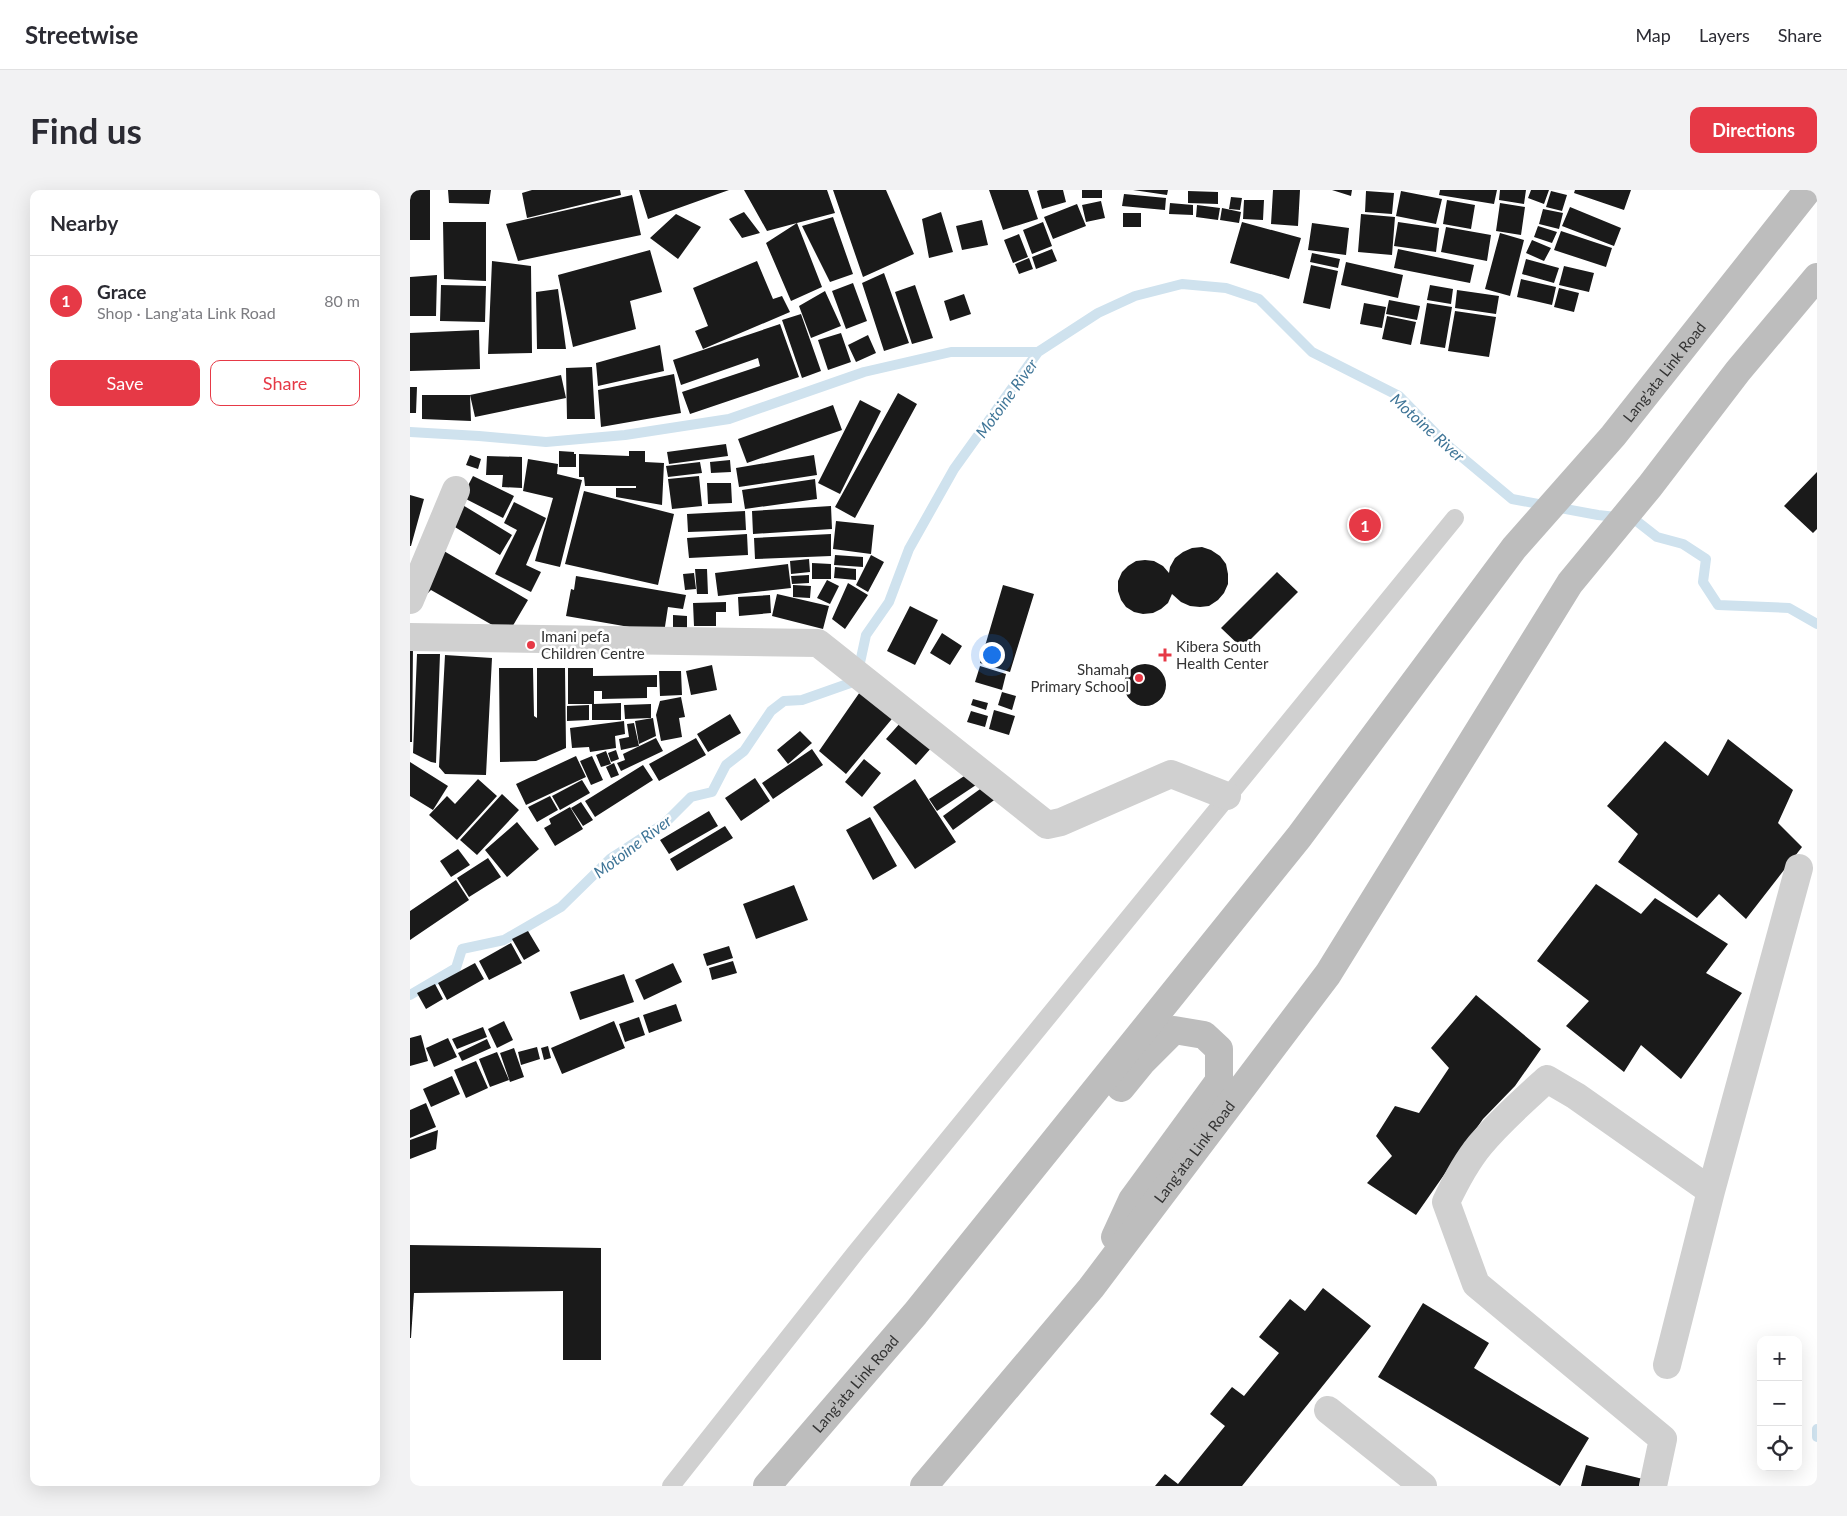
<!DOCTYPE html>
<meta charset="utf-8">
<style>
:root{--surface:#fff;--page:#f2f2f3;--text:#2b2b33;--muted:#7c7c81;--line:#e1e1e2;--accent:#e63946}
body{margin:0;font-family:Lato,sans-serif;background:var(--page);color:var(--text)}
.controls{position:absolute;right:15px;bottom:15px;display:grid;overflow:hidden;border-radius:10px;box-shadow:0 5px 20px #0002}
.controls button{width:45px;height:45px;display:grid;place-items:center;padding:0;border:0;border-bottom:1px solid var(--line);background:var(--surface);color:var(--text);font:25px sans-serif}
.you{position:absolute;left:581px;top:464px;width:18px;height:18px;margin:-12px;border:4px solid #fff;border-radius:50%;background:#1a73e8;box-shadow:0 0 0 8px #1a73e833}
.badge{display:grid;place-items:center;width:32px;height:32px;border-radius:50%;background:var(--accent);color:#fff;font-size:16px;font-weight:700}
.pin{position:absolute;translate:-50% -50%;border:2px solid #fff;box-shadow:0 1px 5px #0006}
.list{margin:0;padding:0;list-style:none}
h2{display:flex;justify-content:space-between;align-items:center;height:65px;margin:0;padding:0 20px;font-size:21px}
h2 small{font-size:16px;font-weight:400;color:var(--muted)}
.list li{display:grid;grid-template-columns:32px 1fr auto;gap:15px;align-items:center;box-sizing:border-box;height:90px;padding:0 20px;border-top:1px solid var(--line)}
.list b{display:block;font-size:19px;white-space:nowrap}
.list p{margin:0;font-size:16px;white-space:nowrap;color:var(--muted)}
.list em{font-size:16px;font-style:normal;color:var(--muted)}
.actions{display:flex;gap:10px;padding:15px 20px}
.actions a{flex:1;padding:11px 0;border:1px solid var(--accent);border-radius:10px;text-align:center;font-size:18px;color:var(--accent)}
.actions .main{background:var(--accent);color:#fff}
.icon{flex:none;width:28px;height:28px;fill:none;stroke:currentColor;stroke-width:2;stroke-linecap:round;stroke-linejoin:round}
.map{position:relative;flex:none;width:1407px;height:1296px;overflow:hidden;border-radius:10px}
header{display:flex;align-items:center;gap:30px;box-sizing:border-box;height:70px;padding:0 25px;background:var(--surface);border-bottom:1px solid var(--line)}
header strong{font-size:24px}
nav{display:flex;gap:28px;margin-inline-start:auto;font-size:18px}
.intro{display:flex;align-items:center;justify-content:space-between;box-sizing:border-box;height:120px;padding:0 30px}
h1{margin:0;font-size:35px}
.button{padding:12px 22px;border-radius:10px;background:var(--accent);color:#fff;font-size:18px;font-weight:700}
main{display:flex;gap:30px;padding:0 30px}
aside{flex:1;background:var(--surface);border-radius:10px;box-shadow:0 5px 20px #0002}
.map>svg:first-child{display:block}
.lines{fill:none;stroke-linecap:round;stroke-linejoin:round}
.stream{stroke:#cfe2ee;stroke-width:10}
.building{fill:#1a1a1a}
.service{stroke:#d0d0d0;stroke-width:18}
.minor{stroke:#d0d0d0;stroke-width:28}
.secondary{stroke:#bdbdbd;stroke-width:28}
.poi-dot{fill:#e63946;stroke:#fff;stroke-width:2}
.labels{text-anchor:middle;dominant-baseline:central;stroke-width:5;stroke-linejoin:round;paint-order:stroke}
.street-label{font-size:15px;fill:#333;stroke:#fff}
.poi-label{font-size:15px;fill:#333;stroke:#fff;text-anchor:start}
.water-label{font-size:16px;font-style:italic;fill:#3f7597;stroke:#fff}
</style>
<header>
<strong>Streetwise</strong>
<nav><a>Map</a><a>Layers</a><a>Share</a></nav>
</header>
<div class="intro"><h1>Find us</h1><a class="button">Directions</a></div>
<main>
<aside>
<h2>Nearby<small></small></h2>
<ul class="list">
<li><span class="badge">1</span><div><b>Grace</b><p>Shop · Lang'ata Link Road</p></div><em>80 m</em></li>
</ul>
<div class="actions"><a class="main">Save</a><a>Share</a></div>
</aside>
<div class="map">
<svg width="1407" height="1296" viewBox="0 0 1407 1296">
<rect width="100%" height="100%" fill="#fff"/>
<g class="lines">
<path class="stream" d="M0 242 69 246 136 252 215 245 319 229 454 182 541 162H628
M0 805 46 778 52 759 94 750 151 717 200 669 255 633 281 607 302 602 316 575 334 561 361 521 374 511 392 510 446 491 456 445 479 412 499 359 544 279 628 162 688 123 725 106 772 94 816 98 849 109 902 162 989 206 1035 253 1102 309 1188 325 1224 329 1247 347 1273 354 1296 369 1293 392 1308 415 1379 418 1407 434
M1407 1239V1247"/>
</g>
<path class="building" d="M0 0H20V50H0Z
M38 0H81L79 14 39 13Z
M122 0H210L211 5 117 28 112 3Z
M229 0H319L238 29Z
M334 0H417L425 23 387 33 412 97 381 111 356 53 387 33 357 41Z
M423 0H476L504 64 453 87Z
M579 0H618L628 29 593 40Z
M630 0H653L656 12 632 19 627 1Z
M672 0H692V8H672Z
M723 0H758L757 5Z
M863 0H890L888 36 861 34Z
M922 0H942L941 6Z
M1030 0H1087L1084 14 1029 5Z
M1090 0H1116L1114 14 1089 10Z
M1121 0H1139L1134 14 1118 8Z
M1165 0H1221L1214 20 1164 3Z
M778 1 808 2V14L778 13Z
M956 1 984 3 982 24 955 22Z
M991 1 1032 9 1026 34 986 26Z
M1141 1 1157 5 1152 21 1136 17Z
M714 4 756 8 755 20 712 16Z
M222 5 231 45 108 71 96 34Z
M821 7 832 8 830 20 819 19Z
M834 10H854L853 30 833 29Z
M1037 10 1065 15 1061 39 1033 34Z
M691 11 695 28 676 32 672 15Z
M760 13 783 15V25L759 24Z
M1090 13 1115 17 1111 45 1086 41Z
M667 14 676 36 643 49 634 27Z
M787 15 810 18 808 30 786 27Z
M1160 17 1211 38 1204 56 1152 36Z
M812 18 831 22 829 33 810 30Z
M1133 19 1153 23 1149 39 1129 34Z
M334 22 350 43 332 48 319 29Z
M531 22 543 62 519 68 512 29Z
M713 23H731V37H713Z
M266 24 291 37 268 69 240 48Z
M951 24 985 27 982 65 948 62Z
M423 27 443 84 420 92 392 36Z
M572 30 578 55 552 60 546 36Z
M33 32H76V91L34 89Z
M633 32 642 56 622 64 613 40Z
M832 32 891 48 879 89 820 73Z
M988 32 1029 38 1026 62 984 56Z
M902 33 939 38 936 65 898 60Z
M1128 36 1147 42 1142 53 1124 47Z
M1036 37 1081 45 1077 71 1031 62Z
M1151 41 1202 58 1196 77 1144 60Z
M1090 43 1114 50 1100 106 1075 99Z
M609 44 618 67 603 73 594 50Z
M1122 50 1141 58 1134 71 1116 63Z
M642 59 647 71 626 79 622 67Z
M988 59 1064 75 1060 93 984 78Z
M240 60 252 102 220 111 226 139 163 157 148 85Z
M902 63 930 69 928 78 900 72Z
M619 68 623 79 609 84 605 74Z
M1116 69 1149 78 1144 93 1112 84Z
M82 71 121 76 122 163 78 164Z
M347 71 363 109 372 106 380 122 293 159 285 141 298 136 283 98Z
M936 72 993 85 988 108 931 95Z
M901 75 928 81 920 119 893 113Z
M1154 76 1184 83 1179 102 1149 95Z
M474 83 499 153 474 161 452 93Z
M27 85 26 126H0V87Z
M1111 89 1146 97 1142 115 1107 107Z
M443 93 457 131 436 139 422 101Z
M31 95 76 96 75 132 30 131Z
M505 95 523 148 502 154 485 102Z
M1020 95 1043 99 1041 114 1017 110Z
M1149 98 1169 103 1164 122 1144 117Z
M148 99 156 159H127L126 102Z
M1047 100 1089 106 1086 124 1045 118Z
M415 101 431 136 401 148 389 116Z
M554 104 561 124 540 131 534 111Z
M979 110 1010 116 1007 130 976 124Z
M954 113 976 117 972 138 950 134Z
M1017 113 1042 117 1035 158 1010 154Z
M1045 121 1086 127 1079 167 1038 161Z
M391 124 411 181 392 188 372 130Z
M977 126 1006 132 1001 155 972 149Z
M370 134 389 187 280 224 272 202 350 176 348 168 271 195 263 170Z
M69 140 70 179 0 181V143Z
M431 143 441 172 418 180 408 150Z
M458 145 466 163 446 172 438 155Z
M250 155 254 181 188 196 186 173Z
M182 177 185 229H157L156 178Z
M264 184 271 223 191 237 188 200Z
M151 185 156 208 65 227 60 205Z
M0 197H7L6 223H0Z
M488 203 507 214 445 328 425 317Z
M12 205H60L61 231 12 229Z
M450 210 471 221 430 304 408 293Z
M423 215 432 240 337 273 328 249Z
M316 254 318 266 259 274 257 262Z
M149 261 164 262V264H166V277H149Z
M219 261H235V272L254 273 252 315 206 307V298H226V296H175L174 287H169V264L219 266Z
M60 265 71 269 68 279 56 275Z
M404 265 407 285 329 297 326 278Z
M77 266 112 267V298L92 297 93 285H76Z
M118 269 148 274 147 284 172 290 150 377 125 371 143 308 113 301Z
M320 270 321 282 301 283 300 272Z
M290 272 292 283 258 287 256 276Z
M1407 282V339L1403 343 1374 316Z
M63 286 104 306 93 328 52 307Z
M289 286 292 316 262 319 258 289Z
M405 289 407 309 335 319 332 300Z
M297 293H321L322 313 298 314Z
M174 301 264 324 248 395 155 374Z
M0 305 14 309 1 356H0Z
M104 312 136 328 116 375 131 382 121 402 85 384 107 340 94 333Z
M51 314 102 345 90 365 40 334Z
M421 316 422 339 343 344 342 321Z
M335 321 336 340 278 342 277 324Z
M426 331 464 335 461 364 423 359Z
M337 344 338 365 279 368 277 348Z
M421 344V366L345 369 344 348Z
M27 357 118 410 98 444 21 400 17 404Z
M792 357 801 360 810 366 816 374 818 384V394L814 403 808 410 799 416 790 417 780 416 771 412 762 404 758 413 751 419 743 423 733 424 724 422 716 417 711 410 708 401V391L712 382 718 376 726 371 735 370 744 371 753 376 759 383 760 377 765 368 773 362 782 358Z
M425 365 453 367V377L424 375Z
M461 365 474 372 458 402 446 395Z
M399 369 400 382 381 384 380 371Z
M402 373 421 374V389H402Z
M378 374 381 398 308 406 305 383Z
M425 377 446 379V390L424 388Z
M285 379H297L298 404H287Z
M867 382 888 402 832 458 811 438Z
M284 383 286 399 275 400 273 384Z
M399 385V393L382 394 381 386Z
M166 386 276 405 273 419 258 417 254 443 156 426 161 399 164 400Z
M417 390 429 396 420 414 407 408Z
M438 393 458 405 435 439 422 429Z
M383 395 401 396 400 408 383 407Z
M593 395 624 404 600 482 570 473Z
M367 404 419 416 413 439 362 426Z
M360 405 361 423 329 426 328 407Z
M316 412V422H306V436H284L283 413Z
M500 416 528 430 505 475 477 461Z
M263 425 277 426V446H263Z
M532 443 552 456 540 475 520 463Z
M0 457H3L2 552H0Z
M7 464H30L26 573 21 572 3 563Z
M35 465 82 468 76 585 35 584 29 577Z
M714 495a21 21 0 1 1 42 0a21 21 0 1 1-42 0Z
M302 475 307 500 281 505 276 481Z
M570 476 596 484 592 500 565 492Z
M89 478H123L124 526 127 528V478H155L156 558 126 571 90 572Z
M158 478H183V486L247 485V497H237V508L192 509V501H184V514L211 513V530H182V514H158Z
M249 481H271L272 505 250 506Z
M452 499 486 524 436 584 409 561Z
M592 502 606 506 602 520 588 515Z
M271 507 275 527 269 528 272 547 251 551 246 525 250 511Z
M563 509 578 513 576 520 561 515Z
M241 514V528L215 529 214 515Z
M179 515V530L157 531V516Z
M584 520 605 526 599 545 579 539Z
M561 521 578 526 575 537 557 532Z
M320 524 331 543 298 562 287 544Z
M243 528 246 546 229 554 225 531Z
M214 531 215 544 205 546 206 558 180 562 179 557 162 558 160 538Z
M491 532 522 557 506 575 476 549Z
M224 533 229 556 211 560 209 549 219 547 217 534Z
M390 541 402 553 378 574 367 560Z
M246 548 253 561 211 581 207 573 215 570 213 564Z
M286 548 296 565 249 591 239 574Z
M1318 549 1383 600 1368 633 1392 657 1336 729 1309 704 1287 728 1208 672 1228 644 1197 616 1255 551 1298 586Z
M402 559 413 575 363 609 352 593Z
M206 560 209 569 201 572 198 563Z
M196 561 201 574 191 577 186 565Z
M166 566 176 587 116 615 106 594Z
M182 566 193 590 181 595 170 571Z
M454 569 471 583 452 607 435 592Z
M0 572 38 596 23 620 0 606Z
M204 573 209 585 201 588 196 577Z
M233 575 243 590 185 627 175 611Z
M565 579 572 591 527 621 519 609Z
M345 588 360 611 331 631 315 608Z
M68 589 87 606 47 650 19 625 37 606 45 614Z
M505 589 546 652 505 679 463 617Z
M172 590 180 603 150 620 142 606Z
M577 594 587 608 543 640 533 626Z
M92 604 109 620 67 665 50 650Z
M140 606 148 620 127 632 118 617Z
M171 612 183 630 173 636 161 618Z
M160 617 173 639 145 656 134 638 141 634 139 629Z
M299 621 308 636 259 664 250 650Z
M460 627 487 676 463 690 436 640Z
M107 632 129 659 97 687 75 660Z
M315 636 323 648 267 681 260 669Z
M48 659 60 675 41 687 30 671Z
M78 668 91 687 59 707 47 688Z
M46 690 59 710 0 750V721Z
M1186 694 1231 724 1245 708 1318 754 1296 783 1332 803 1271 889 1231 855 1214 882 1156 836 1179 811 1127 771Z
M384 695 398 730 346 749 333 714Z
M118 741 130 761 114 770 102 749Z
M101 753 112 773 79 790 69 771Z
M319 756 323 768 297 776 293 764Z
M323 771 327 783 302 790 299 778Z
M65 773 74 789 37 810 28 793Z
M263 773 272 792 234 810 225 790Z
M214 784 224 812 170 830 160 802Z
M25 794 33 809 16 819 7 803Z
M1066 805 1131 859 1105 896 1073 929 1006 1025 957 993 982 966 966 946 985 916 1009 923 1039 878 1021 858Z
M266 814 272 831 239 843 233 825Z
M229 827 235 845 215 852 209 834Z
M94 831 103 850 87 858 78 839Z
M204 831 215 858 152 884 141 858Z
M73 837 77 847 47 859 42 849Z
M11 845 18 871 0 876V848Z
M38 848 47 867 24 877 16 858Z
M77 849 81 858 52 871 48 863Z
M138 856 141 868 134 870 131 858Z
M127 857 130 869 111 875 108 862Z
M104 858 114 887 100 892 90 863Z
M87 862 99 890 80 897 69 869Z
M66 871 78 898 56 908 44 880Z
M42 886 50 904 21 917 13 899Z
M16 913 26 937 0 948V920Z
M28 940 26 959 0 969V950Z
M0 1055 191 1058V1170H153V1101L4 1103 1 1148H0Z
M913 1098 961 1136 832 1296H745L755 1284 768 1294 815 1236 800 1224 822 1197 834 1206 869 1163 849 1147 880 1109 895 1121Z
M1013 1113 1079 1153 1064 1178 1179 1248 1150 1296 968 1187Z
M1176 1275 1233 1289 1232 1296H1171Z"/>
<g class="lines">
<path class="service" d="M261 1296 446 1062 1045 328"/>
<path class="minor" d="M0 410 46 300
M0 447 408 453 637 635 651 632 761 584 817 606
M1301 1001 1389 678
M918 1220 1013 1296
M1243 1296 1253 1249 1066 1094 1036 1012C1045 993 1056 972 1070 955 1090 931 1114 910 1137 889L1166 906 1301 1001 1257 1175"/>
<g class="secondary">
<path d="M705 1047 722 1010 809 891V859L794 845 764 840 733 871 711 898"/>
<path id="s1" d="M357 1296 505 1124 889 647 1104 358 1203 246 1398 0"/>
<path id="s2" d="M514 1296 681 1098 918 784 1160 393 1240 296 1328 181 1407 87"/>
</g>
</g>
<g class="poi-dot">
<circle cx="121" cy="455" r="5"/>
<path d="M752.5 457.5h5v5h5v5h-5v5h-5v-5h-5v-5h5z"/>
<circle cx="729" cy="488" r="5"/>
</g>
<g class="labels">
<g class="street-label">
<text stroke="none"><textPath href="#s1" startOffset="1431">Lang'ata Link Road</textPath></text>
<text stroke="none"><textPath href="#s2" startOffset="430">Lang'ata Link Road</textPath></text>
<text stroke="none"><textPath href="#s1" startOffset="135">Lang'ata Link Road</textPath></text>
</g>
<g class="poi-label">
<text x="131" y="446">Imani pefa<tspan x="131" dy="17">Children Centre</tspan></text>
<text x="766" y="456">Kibera South<tspan x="766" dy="17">Health Center</tspan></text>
<text x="719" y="479" text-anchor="end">Shamah<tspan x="719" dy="17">Primary School</tspan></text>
</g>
<g class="water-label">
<text transform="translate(596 208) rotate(-54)">Motoine River</text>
<text transform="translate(1018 237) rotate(42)">Motoine River</text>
<text transform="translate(222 656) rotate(-37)">Motoine River</text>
</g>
</g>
</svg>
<div class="controls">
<button>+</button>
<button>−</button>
<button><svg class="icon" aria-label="locate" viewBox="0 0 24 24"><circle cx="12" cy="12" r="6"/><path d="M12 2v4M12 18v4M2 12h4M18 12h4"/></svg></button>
</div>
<div class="you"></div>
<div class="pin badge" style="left:955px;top:335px">1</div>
</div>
</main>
